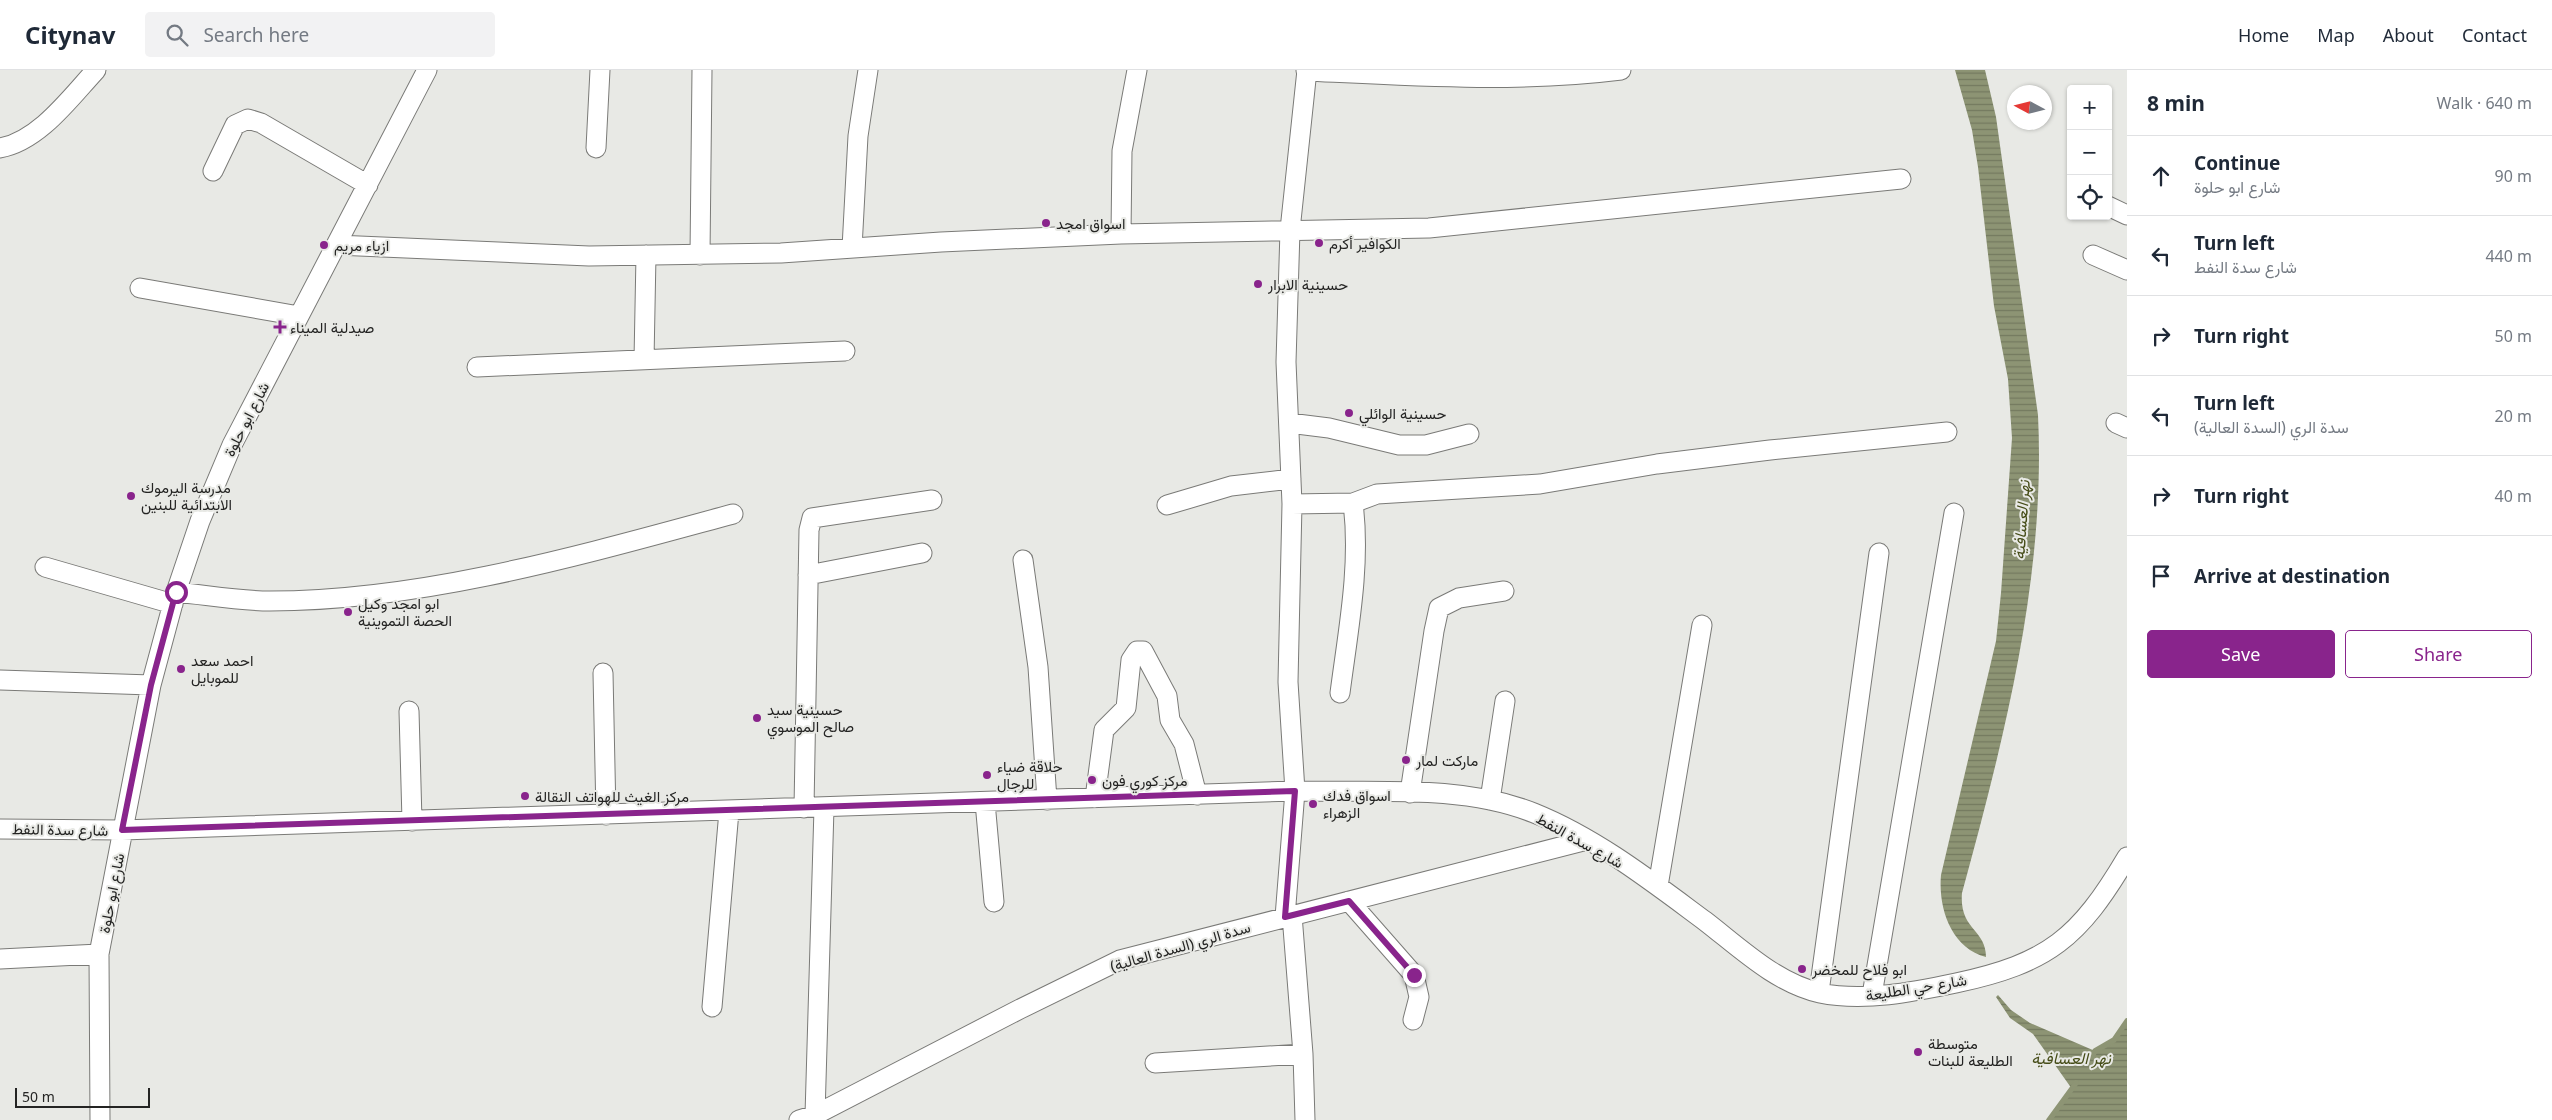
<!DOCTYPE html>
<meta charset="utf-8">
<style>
:root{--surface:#fff;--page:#f2f2f3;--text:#1f2937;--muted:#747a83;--line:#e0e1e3;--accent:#89248c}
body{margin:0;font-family:"Noto Sans",Vazirmatn,sans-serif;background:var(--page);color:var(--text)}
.controls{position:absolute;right:15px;top:15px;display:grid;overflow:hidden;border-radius:5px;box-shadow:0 1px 4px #0004}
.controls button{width:45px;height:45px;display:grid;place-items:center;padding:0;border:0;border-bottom:1px solid var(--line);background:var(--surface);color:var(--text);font:25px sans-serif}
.compass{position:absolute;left:2007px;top:15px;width:45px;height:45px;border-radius:50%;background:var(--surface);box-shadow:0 1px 4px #0004;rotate:277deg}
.scale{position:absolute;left:15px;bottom:12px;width:135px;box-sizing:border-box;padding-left:5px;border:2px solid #242423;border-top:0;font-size:14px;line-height:18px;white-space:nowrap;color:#242423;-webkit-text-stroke:4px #e8e9e5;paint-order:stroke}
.stop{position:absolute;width:15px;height:15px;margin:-11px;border:4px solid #89248c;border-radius:50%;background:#fff}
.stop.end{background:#89248c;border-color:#fff;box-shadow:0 1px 5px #0008}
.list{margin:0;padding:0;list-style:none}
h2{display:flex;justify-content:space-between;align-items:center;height:65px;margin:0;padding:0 20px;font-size:21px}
h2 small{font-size:16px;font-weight:400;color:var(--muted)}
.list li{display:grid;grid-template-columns:32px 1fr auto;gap:15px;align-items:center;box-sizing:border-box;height:80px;padding:0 20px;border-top:1px solid var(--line)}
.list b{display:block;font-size:19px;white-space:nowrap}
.list p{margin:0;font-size:16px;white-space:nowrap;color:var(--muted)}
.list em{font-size:16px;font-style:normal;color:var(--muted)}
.actions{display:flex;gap:10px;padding:15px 20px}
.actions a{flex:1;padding:11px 0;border:1px solid var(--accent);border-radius:5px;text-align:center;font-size:18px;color:var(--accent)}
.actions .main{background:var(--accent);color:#fff}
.icon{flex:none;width:28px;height:28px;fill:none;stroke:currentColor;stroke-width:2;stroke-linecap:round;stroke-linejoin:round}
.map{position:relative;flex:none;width:2127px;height:1050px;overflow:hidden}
header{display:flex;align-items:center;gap:30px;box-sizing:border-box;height:70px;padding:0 25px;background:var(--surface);border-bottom:1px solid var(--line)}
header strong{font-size:24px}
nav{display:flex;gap:28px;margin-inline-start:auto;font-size:18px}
.search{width:350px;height:45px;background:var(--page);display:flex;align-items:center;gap:12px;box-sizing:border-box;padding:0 18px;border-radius:5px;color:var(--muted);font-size:19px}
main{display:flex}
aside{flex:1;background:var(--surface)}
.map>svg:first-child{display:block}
.water{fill:url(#water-rules)}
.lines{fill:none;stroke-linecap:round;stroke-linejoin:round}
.stream{stroke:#8d9474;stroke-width:5.5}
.minor-casing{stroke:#7a7a77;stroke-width:21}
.minor{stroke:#fff;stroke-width:19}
.route{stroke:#89248c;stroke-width:6}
.poi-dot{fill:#89248c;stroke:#e8e9e5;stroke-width:2}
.labels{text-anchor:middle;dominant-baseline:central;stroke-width:4;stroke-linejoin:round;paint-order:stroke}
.poi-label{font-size:15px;fill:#242423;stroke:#e8e9e5;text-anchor:start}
.street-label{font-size:15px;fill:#242423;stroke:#e8e9e5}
.water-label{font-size:16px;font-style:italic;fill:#454c17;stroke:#e8e9e5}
</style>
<header>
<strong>Citynav</strong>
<div class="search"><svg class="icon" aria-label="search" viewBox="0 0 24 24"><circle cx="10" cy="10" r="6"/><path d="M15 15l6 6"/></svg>Search here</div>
<nav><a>Home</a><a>Map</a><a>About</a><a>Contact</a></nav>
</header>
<main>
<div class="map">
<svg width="2127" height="1050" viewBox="0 0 2127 1050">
<defs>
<pattern id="water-rules" width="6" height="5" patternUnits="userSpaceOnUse" patternTransform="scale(1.25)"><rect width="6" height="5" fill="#8d9474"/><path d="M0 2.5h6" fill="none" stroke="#73795f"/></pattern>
</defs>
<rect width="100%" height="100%" fill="#e8e9e5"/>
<path class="water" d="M1955 0H1985L1996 47 2038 345C2046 507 2004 669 1962 823 1959 860 1986 859 1986 887 1951 878 1938 838 1941 805L1996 571 2001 523 2012 368 2008 309 1994 236 1978 97 1972 60Z
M1998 925 2011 940 2030 953 2095 981 2114 970 2127 951V1050H2049L2072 1019 2033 964 2010 948 1996 927Z"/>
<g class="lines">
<path class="stream" d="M2092 986 2095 981 2114 970 2127 951
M2049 1050 2076 1013"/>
<defs>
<path id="minor" d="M1306 1C1411 6 1517 13 1621 0
M0 78C39 71 70 28 96 0
M596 78 600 0
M213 101 235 55 248 49 261 53 368 115
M2108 136 2127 145
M1121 164 1122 81 1137 0
M336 175 589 186 781 183 941 172 1121 164 1429 158 1901 109
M852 178 858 66 868 0
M700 185 702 0
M2093 185 2127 200
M140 218 299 246
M644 290 646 185
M477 297 845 281
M1289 353 1329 358 1399 375H1426L1469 364
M2116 353 2127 358
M1292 434 1353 433 1377 424 1540 414 1657 394 1770 380 1947 362
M1167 435 1231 416 1291 409
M1023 490 1038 597 1047 730
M45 497 173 534
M808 505 922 483
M176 522C207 525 239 531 270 531 424 531 585 484 733 444
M603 603 606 745
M0 610 151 615
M1340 623C1348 561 1361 495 1353 433
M409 641 412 751
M1410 723 1434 561 1439 538 1459 528 1504 521
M1095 728 1104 660 1126 638 1131 590 1137 581H1143L1167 626 1170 650 1184 674 1197 725
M1490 730 1505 631
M985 732 994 832
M804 738 809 460 812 448 932 430
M0 759 122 760 1295 721C1372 723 1462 714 1534 743 1596 768 1651 811 1705 851 1740 878 1776 913 1820 923 1864 932 1913 922 1956 913 2049 893 2079 868 2127 787
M1658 816 1702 555
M1349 831 1414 905 1419 927 1413 950
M1292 845 1303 984 1305 1050
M1285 847 1295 721 1288 612 1292 434 1286 292 1290 160 1307 0
M0 889 99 884
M1819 922 1879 483
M1872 925 1954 443
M712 937 729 741
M1155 993 1303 984
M815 1045 824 738
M100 1050 99 884 151 615 176 522 200 451 232 375 427 0
M799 1050 815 1045 1020 939 1120 890 1587 770"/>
</defs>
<use href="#minor" class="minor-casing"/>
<use href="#minor" class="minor"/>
</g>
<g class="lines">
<path class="route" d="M176 522 151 615 122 760 1295 721 1285 847 1349 831 1414 905"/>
</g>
<g class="poi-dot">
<circle cx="1046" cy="153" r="5"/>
<circle cx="1319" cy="173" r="5"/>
<circle cx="324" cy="175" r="5"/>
<circle cx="1258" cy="214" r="5"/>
<path d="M277.5 249.5h5v5h5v5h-5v5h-5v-5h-5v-5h5z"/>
<circle cx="1349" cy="343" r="5"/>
<circle cx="131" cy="426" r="5"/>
<circle cx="348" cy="542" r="5"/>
<circle cx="181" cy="599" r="5"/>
<circle cx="757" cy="648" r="5"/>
<circle cx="1406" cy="690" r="5"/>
<circle cx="987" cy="705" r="5"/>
<circle cx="1092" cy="710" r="5"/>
<circle cx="525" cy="726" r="5"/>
<circle cx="1313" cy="734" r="5"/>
<circle cx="1802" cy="899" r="5"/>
<circle cx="1918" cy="982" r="5"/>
</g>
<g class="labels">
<g class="poi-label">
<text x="1056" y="153">اسواق امجد</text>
<text x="1329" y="173">الكوافير أكرم</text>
<text x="334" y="175">ازياء مريم</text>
<text x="1268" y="214">حسينية الابرار</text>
<text x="290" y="257">صيدلية الميناء</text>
<text x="1359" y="343">حسينية الوائلي</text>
<text x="141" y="417">مدرسة اليرموك<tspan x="141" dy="17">الابتدائية للبنين</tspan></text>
<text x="358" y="533">ابو امجد وكيل<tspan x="358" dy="17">الحصة التموينية</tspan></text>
<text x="191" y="590">احمد سعد<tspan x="191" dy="17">للموبايل</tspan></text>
<text x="767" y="639">حسينية سيد<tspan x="767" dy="17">صالح الموسوي</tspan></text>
<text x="1416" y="690">ماركت لمار</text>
<text x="997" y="696">حلاقة ضياء<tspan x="997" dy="17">للرجال</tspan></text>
<text x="1102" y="710">مركز كوري فون</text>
<text x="1323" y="725">اسواق فدك<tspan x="1323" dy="17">الزهراء</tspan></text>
<text x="535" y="726">مركز الغيث للهواتف النقالة</text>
<text x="1812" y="899">ابو فلاح للمخضر</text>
<text x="1928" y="973">متوسطة<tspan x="1928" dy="17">الطليعة للبنات</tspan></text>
</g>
<g class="street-label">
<text transform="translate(246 349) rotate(-63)">شارع ابو حلوة</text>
<text transform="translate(60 759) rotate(1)">شارع سدة النفط</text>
<text transform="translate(1580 770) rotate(29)">شارع سدة النفط</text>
<text transform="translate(111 823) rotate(-79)">شارع ابو حلوة</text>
<text transform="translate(1180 876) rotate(-16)">سدة الري (السدة العالية)</text>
<text transform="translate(1916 917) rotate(-9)">شارع حي الطليعة</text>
</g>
<g class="water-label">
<text transform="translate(2021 450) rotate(-86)">نهر العسافية</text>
<text x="2071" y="988">نهر العسافية</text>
</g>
</g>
</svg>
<div class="controls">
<button>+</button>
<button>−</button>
<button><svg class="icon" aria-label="locate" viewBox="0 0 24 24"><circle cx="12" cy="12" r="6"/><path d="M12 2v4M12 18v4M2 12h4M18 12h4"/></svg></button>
</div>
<svg class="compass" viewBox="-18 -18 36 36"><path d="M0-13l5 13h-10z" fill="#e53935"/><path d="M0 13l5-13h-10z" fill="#747a83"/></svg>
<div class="scale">50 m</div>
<div class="stop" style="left:176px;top:522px"></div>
<div class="stop end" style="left:1414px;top:905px"></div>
</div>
<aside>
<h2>8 min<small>Walk · 640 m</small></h2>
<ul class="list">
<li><svg class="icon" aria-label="ahead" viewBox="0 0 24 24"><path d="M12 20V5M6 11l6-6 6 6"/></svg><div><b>Continue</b><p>شارع ابو حلوة</p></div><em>90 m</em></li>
<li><svg class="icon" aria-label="left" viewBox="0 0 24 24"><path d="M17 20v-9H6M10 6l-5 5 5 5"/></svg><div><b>Turn left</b><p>شارع سدة النفط</p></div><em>440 m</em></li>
<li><svg class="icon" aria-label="right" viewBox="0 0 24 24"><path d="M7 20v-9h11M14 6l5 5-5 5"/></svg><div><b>Turn right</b></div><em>50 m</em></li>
<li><svg class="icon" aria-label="left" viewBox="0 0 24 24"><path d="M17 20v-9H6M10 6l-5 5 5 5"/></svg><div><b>Turn left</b><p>سدة الري (السدة العالية)</p></div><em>20 m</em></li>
<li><svg class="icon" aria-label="right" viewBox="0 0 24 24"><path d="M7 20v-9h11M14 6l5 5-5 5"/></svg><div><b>Turn right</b></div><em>40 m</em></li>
<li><svg class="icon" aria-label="arrive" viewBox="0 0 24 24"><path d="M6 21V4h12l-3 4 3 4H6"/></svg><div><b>Arrive at destination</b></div></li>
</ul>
<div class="actions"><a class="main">Save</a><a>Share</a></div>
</aside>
</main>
